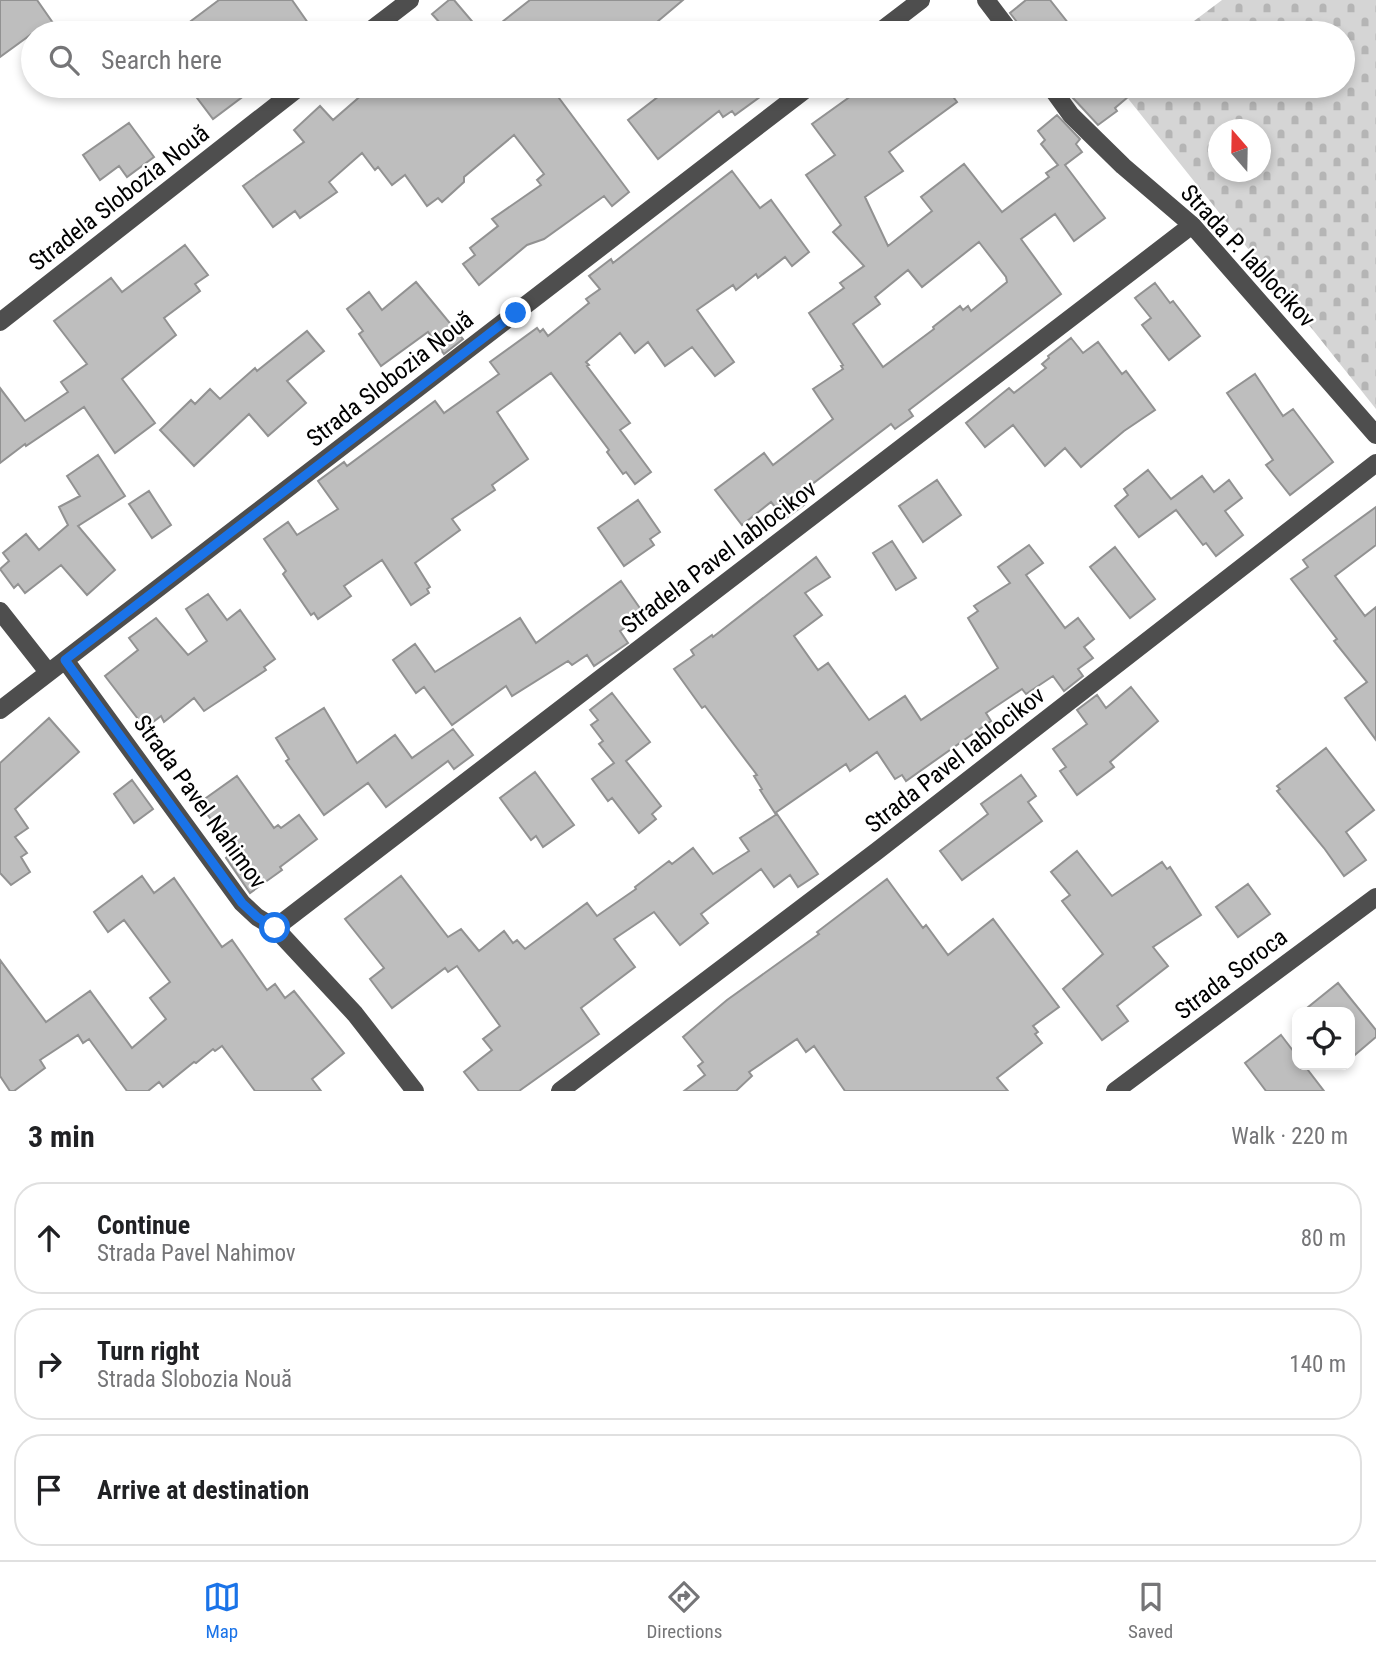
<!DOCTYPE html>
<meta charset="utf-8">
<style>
:root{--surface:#fff;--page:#f6f6f6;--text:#202124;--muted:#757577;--line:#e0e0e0;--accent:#1a73e8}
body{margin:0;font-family:"Roboto Condensed",sans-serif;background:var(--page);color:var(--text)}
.controls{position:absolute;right:21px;bottom:21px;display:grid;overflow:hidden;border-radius:14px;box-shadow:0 4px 10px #0003}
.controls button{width:63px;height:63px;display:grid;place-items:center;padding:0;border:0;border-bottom:2px solid var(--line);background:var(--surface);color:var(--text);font:35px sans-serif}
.compass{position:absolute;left:1208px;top:119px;width:63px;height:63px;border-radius:50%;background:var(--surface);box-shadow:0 4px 10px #0003;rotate:340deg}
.stop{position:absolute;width:21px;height:21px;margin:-16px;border:5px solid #1a73e8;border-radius:50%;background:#fff}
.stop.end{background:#1a73e8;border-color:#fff;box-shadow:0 2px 7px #0008}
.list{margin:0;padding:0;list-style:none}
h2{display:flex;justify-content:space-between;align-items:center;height:91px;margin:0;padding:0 28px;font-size:30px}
h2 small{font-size:23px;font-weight:400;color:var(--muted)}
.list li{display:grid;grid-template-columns:46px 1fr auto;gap:21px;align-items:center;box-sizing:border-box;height:112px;margin:0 14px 14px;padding:0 14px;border:2px solid var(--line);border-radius:28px}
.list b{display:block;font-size:26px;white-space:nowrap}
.list p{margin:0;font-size:23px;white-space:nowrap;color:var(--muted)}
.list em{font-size:23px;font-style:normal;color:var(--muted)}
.icon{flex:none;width:38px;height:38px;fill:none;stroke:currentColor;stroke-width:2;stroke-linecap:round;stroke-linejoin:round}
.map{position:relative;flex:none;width:1376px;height:1091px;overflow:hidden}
.search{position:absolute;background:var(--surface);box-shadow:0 4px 10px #0003;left:21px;right:21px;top:21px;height:77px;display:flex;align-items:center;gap:18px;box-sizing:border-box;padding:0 24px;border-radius:38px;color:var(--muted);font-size:26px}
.sheet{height:469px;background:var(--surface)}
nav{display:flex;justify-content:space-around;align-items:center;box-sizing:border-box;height:98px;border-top:2px solid var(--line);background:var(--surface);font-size:19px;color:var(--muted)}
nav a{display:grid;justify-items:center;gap:4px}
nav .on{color:var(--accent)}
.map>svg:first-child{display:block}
.cemetery{fill:url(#cemetery-stones);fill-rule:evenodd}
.building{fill:#bebebe;stroke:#929292;stroke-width:2;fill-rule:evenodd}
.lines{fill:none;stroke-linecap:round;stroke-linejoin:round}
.minor{stroke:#4e4e4e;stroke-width:18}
.route{stroke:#1a73e8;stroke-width:9}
.labels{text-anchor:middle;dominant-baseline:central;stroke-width:5;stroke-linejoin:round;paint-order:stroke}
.street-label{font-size:24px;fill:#000;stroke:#fff}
</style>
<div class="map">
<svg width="1376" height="1091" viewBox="0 0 1376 1091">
<defs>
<pattern id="cemetery-stones" width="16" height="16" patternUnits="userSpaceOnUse" patternTransform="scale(1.75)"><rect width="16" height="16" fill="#d5d5d5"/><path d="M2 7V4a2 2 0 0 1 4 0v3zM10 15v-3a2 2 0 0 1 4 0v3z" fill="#b5b5b5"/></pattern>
</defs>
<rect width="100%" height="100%" fill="#fff"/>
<path class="cemetery" d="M1222 0H1376V409L1118 86H1343V33H1178ZM1218 130H1260V172H1218Z"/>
<path class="building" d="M0 0H37L60 33H33L0 57Z
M219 0H292L315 33H175Z
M449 0H454L482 33H449L432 14Z
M530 0H683L644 33H488Z
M1026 0H1050L1076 33H1022L1020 26 1010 13Z
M188 86H257L213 119Z
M372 86H550L629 192 612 206 604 196 544 239 527 245 479 285 463 264 475 255 470 248 498 226 492 219 541 185 537 180 544 174 514 135 464 177V182L442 202 438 198 427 206 405 175 392 185 378 167 375 170 362 153 329 182 337 192 300 218 295 211 273 227 243 186 304 142 294 130 320 106 333 120Z
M672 86H775L735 115 732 111 723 117 719 111 658 159 628 120Z
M865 86H945L957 102 889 152 903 171 865 197 888 246 932 211 921 197 964 164 1002 212 1049 177 1046 173 1058 165 1041 144 1045 140 1038 131 1057 115 1080 139 1076 144 1082 152 1065 165 1105 218 1074 241 1055 214 1021 239 1061 294 909 410 913 416 895 429 891 424 798 495 804 505 785 519 771 502 742 525 715 490 764 453 773 465 833 419 813 389 843 369 841 366 843 365 809 313 844 288 840 283 864 266 833 232 841 225 806 175 835 155 812 124ZM979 242 1006 277 1007 282 971 311 968 306 963 310 960 306 933 327 934 329 883 367 853 324 880 304 875 297 908 270 922 287Z
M1072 86H1141L1115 108 1117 111 1098 125 1073 98 1078 94Z
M129 123 154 157 127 177 119 166 100 180 83 155Z
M732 171 760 208 771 200 809 252 792 266 785 257 758 278 756 274 736 290 733 285 697 310 734 362 715 376 692 347 665 366 648 342 635 353 620 333 586 362 589 365 587 366 630 423 620 430 651 472 635 484 626 472 623 474 607 452 609 450 551 373 497 412 528 459 492 485 495 490 452 519 460 530 415 563 430 587 427 589 429 593 411 605 382 560 344 586 351 596 318 619 314 613 311 615 283 574 286 571 264 539 288 522 297 535 338 509 318 481 344 462 347 466 435 401 444 413 499 374 490 362 537 328 540 332 543 329 548 336 589 303 586 299 600 289 589 276 611 259 613 263Z
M185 245 208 275 195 284 200 291 164 318 176 335 122 379 155 423 115 453 84 407 26 446 25 444 0 463V388L25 421 68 392 61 382 87 364 54 321 111 278 122 292Z
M416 282 463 339 444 354 428 332 381 366 359 334 363 331 347 309 369 292 382 310Z
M1155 283 1170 303 1173 301 1200 336 1169 360 1142 325 1151 318 1135 298Z
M307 331 324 351 287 381 306 403 268 436 249 414 194 466 160 430 191 400 195 404 210 389 220 399 255 368 257 371Z
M1071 338 1083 353 1098 342 1122 374 1126 371 1155 410 1124 431 1081 467 1065 448 1045 466 1013 425 985 447 966 423 1009 388 1014 393 1046 368 1042 364 1049 358 1048 356Z
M1255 374 1283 416 1293 409 1333 462 1290 495 1266 465 1273 460 1227 393Z
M98 455 125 496 78 526 115 570 87 595 61 565 25 593 18 584 14 588 0 569 9 561 3 553 26 534 39 550 68 525 59 507 80 496 67 476Z
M1148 470 1171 499 1202 476 1214 492 1229 480 1242 498 1225 511 1243 535 1216 556 1206 543 1203 545 1176 510 1139 537 1115 506 1128 495 1124 489Z
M937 480 961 515 923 542 899 506Z
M149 491 171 525 152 538 129 504Z
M638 500 660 532 650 539 654 545 624 566 598 528Z
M1376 507V545L1335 576 1365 616 1376 607V740L1345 698 1367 682 1334 641 1337 639 1291 579 1308 567 1303 560Z
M892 541 916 578 896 590 873 553Z
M1029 545 1043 563 1026 575 1065 628 1078 618 1094 639 1084 647 1093 658 1078 669 1083 676 1064 691 1053 676 1026 694 1022 689 986 713 991 721 906 781 902 775 895 779 877 752 850 771 846 764 775 813 760 790 762 789 754 776 757 775 705 706 702 708 674 669 694 655 691 650 712 635 713 637 816 557 830 577 805 593 822 615 794 636 818 670 828 663 869 720 905 696 921 720 998 668 968 618 978 611 974 606 1010 583 998 567Z
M1115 547 1155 599 1130 618 1090 567Z
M621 581 644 614 620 631 628 643 594 666 587 655 572 665 568 661 512 696 506 686 452 725 424 687 416 693 393 660 415 644 435 672 520 618 536 643Z
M208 594 227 620 240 610 275 659 264 667 266 670 204 711 194 698 164 722 161 716 145 728 105 676 138 650 129 638 156 618 188 655 207 641 186 609Z
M1131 687 1158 721 1110 762 1114 767 1077 795 1060 771 1066 767 1053 749 1087 724 1077 710 1097 695 1106 708Z
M612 693 650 742 626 761 661 806 652 814 656 819 639 833 612 798 608 801 592 779 614 763 599 744 603 741 591 725 598 720 590 710Z
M324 708 357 763 395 735 412 758 453 729 473 755 454 769 448 761 386 807 368 783 324 815 286 761 289 759 276 738Z
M49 718 79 752 15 809 28 828 15 837 27 853 21 857 30 872 11 885 0 873V763Z
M1326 748 1374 810 1346 832 1366 860 1344 876 1324 848 1277 791 1280 789 1277 786Z
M535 772 574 825 543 847 536 836 531 840 500 798Z
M1021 775 1036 796 1028 802 1042 821 962 880 940 851 988 814 981 804Z
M237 776 274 828 278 825 281 828 299 815 317 839 280 867 282 870 250 893 226 858 234 851 199 803Z
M132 780 153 809 134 823 114 794Z
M777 814 818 874 798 887 790 875 774 887 761 869 701 914 708 923 680 945 654 912 614 939 635 967 581 1008 599 1034 519 1091H479L464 1072 492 1050 483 1039 500 1026 457 966 448 972 445 968 392 1008 370 979 384 968 345 919 401 876 448 937 461 929 479 951 504 931 513 943 517 940 525 949 587 903 597 916 636 889 635 887 669 861 672 864 693 848 713 874 749 851 740 838Z
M1077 851 1112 896 1162 862 1167 869 1170 867 1201 915 1153 947 1168 966 1117 1006 1128 1021 1102 1040 1063 989 1103 954 1062 901 1070 895 1051 872Z
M142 876 154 893 174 878 222 947 232 940 267 990 275 984 285 998 294 991 344 1053 312 1079 321 1091H255L222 1046 215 1051 213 1049 196 1063 194 1062 163 1087 159 1082 148 1091H127L89 1039 83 1043 78 1035 40 1060 45 1068 14 1091H10L0 1076V960L46 1022 90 991 132 1048 166 1019 150 998 170 982 124 920 108 932 94 912Z
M887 879 923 928 926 925 948 955 993 919 1059 1007 1033 1026 1038 1032 1035 1034 1042 1043 997 1078 1008 1091H845L814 1046 806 1052 797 1039 749 1072 752 1076 736 1091H684L705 1075 698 1066 703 1062 683 1037 727 1000 819 934 817 932Z
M1248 884 1270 914 1238 937 1216 907Z
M1338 983 1376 1030V1037L1350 1059V1012H1302Z
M1281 1035 1297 1056V1065H1304L1324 1091H1266L1245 1063Z"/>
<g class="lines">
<path class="minor" d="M986 0 1011 33
M367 33 410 0
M878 33 921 0
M1050 86 1071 115 1123 166 1192 225 1376 435
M0 322 301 86
M0 611 48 672
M65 660 242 903 257 917 275 928 355 1014 415 1091
M0 710 810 86
M275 928 1192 225
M560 1091 877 851 1376 463
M1115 1091 1376 897"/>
</g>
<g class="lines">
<path class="route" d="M275 928 257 917 242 903 65 660 516 313"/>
</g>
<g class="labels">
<g class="street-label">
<text transform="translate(119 198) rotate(-38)">Stradela Slobozia Nouă</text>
<text transform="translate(1248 256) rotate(47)">Strada P. Iablocikov</text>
<text transform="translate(390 379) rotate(-38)">Strada Slobozia Nouă</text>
<text transform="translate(719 557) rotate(-37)">Stradela Pavel Iablocikov</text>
<text transform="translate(955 760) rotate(-38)">Strada Pavel Iablocikov</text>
<text transform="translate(200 802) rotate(54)">Strada Pavel Nahimov</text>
<text transform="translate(1231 974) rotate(-37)">Strada Soroca</text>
</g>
</g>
</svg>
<div class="controls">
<button><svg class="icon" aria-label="locate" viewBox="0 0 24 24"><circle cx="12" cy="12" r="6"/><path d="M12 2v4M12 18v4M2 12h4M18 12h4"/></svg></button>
</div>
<svg class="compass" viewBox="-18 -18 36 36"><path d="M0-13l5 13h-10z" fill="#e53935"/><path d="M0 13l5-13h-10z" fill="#757577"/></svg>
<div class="stop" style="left:275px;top:928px"></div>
<div class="stop end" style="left:516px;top:313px"></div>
<div class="search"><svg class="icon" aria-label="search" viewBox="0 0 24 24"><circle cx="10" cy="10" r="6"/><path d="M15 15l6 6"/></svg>Search here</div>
</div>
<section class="sheet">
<h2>3 min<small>Walk · 220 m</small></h2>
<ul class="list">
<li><svg class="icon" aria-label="ahead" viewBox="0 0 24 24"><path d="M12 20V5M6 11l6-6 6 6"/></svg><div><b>Continue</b><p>Strada Pavel Nahimov</p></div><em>80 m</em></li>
<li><svg class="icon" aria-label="right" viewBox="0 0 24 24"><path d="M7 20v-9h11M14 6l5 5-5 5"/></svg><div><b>Turn right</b><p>Strada Slobozia Nouă</p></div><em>140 m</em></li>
<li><svg class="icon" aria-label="arrive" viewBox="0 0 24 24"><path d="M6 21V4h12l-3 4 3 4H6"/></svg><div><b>Arrive at destination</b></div></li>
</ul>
</section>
<nav>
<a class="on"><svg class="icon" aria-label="map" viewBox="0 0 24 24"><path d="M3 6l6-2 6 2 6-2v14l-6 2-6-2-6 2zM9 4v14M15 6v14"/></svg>Map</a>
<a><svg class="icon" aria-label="directions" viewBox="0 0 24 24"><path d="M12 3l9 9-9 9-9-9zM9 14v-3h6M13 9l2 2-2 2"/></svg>Directions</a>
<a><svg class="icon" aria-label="saved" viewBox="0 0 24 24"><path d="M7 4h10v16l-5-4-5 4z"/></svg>Saved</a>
</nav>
